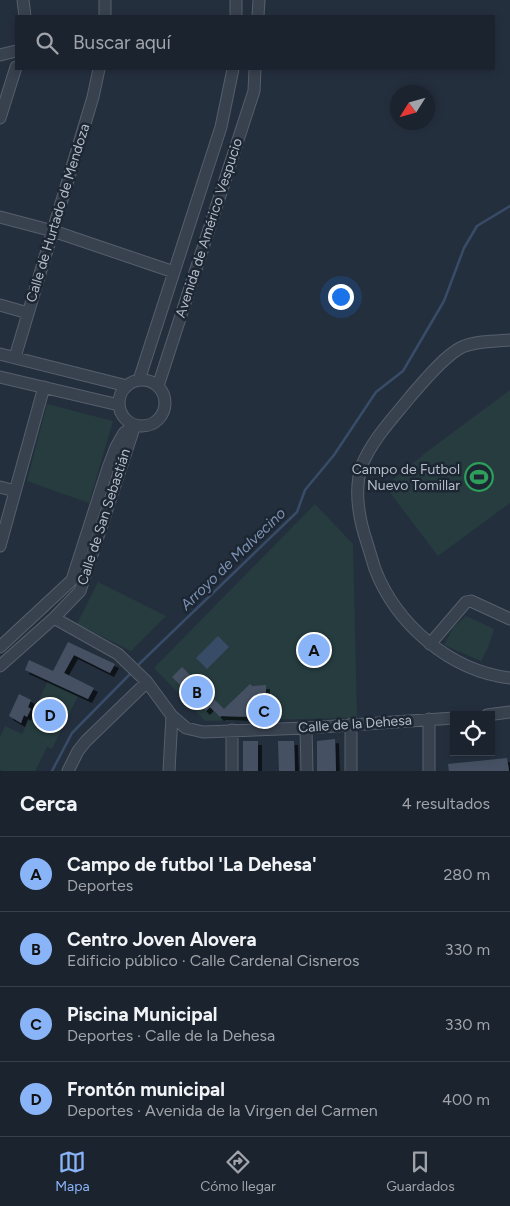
<!DOCTYPE html>
<html lang="es">
<meta charset="utf-8">
<style>
:root{--surface:#1b232e;--page:#242b36;--text:#f1f3f6;--muted:#a0a4aa;--line:#39404a;--accent:#8ab4f8}
body{margin:0;font-family:Figtree,sans-serif;background:var(--page);color:var(--text)}
.controls{position:absolute;right:15px;bottom:15px;display:grid;overflow:hidden;border-radius:0px;box-shadow:0 2px 8px #0003}
.controls button{width:45px;height:45px;display:grid;place-items:center;padding:0;border:0;border-bottom:1px solid var(--line);background:var(--surface);color:var(--text);font:25px sans-serif}
.compass{position:absolute;left:390px;top:85px;width:45px;height:45px;border-radius:50%;background:var(--surface);box-shadow:0 2px 8px #0003;rotate:233deg}
.you{position:absolute;left:340px;top:296px;width:18px;height:18px;margin:-12px;border:4px solid #fff;border-radius:50%;background:#1a73e8;box-shadow:0 0 0 8px #1a73e833}
.badge{display:grid;place-items:center;width:32px;height:32px;border-radius:50%;background:var(--accent);color:#111;font-size:16px;font-weight:700}
.pin{position:absolute;translate:-50% -50%;border:2px solid #fff;box-shadow:0 1px 5px #0006}
.list{margin:0;padding:0;list-style:none}
h2{display:flex;justify-content:space-between;align-items:center;height:65px;margin:0;padding:0 20px;font-size:21px}
h2 small{font-size:16px;font-weight:400;color:var(--muted)}
.list li{display:grid;grid-template-columns:32px 1fr auto;gap:15px;align-items:center;box-sizing:border-box;height:75px;padding:0 20px;border-top:1px solid var(--line)}
.list b{display:block;font-size:19px;white-space:nowrap}
.list p{margin:0;font-size:16px;white-space:nowrap;color:var(--muted)}
.list em{font-size:16px;font-style:normal;color:var(--muted)}
.icon{flex:none;width:28px;height:28px;fill:none;stroke:currentColor;stroke-width:2;stroke-linecap:round;stroke-linejoin:round}
.map{position:relative;flex:none;width:510px;height:771px;overflow:hidden}
.search{position:absolute;background:var(--surface);box-shadow:0 2px 8px #0003;left:15px;right:15px;top:15px;height:55px;display:flex;align-items:center;gap:12px;box-sizing:border-box;padding:0 18px;border-radius:0px;color:var(--muted);font-size:19px}
.sheet{height:365px;background:var(--surface)}
nav{display:flex;justify-content:space-around;align-items:center;box-sizing:border-box;height:70px;border-top:1px solid var(--line);background:var(--surface);font-size:14px;color:var(--muted)}
nav a{display:grid;justify-items:center;gap:2px}
nav .on{color:var(--accent)}
.map>svg:first-child{display:block}
.green{fill:#263c3f}
.water{fill:#394c67}
.lines{fill:none;stroke-linecap:round;stroke-linejoin:round}
.stream{stroke:#394c67;stroke-width:2.5}
.building{fill:#455162;filter:url(#shadow)}
.minor-casing{stroke:#565f6c;stroke-width:13}
.minor{stroke:#38414e;stroke-width:11}
.labels{text-anchor:middle;dominant-baseline:central;stroke-width:5;stroke-linejoin:round;paint-order:stroke}
.street-label{font-size:14px;fill:#b4bcc9;stroke:#1d2633}
.poi-label{font-size:14px;fill:#b4bcc9;stroke:#1d2633;text-anchor:end}
.water-label{font-size:15px;font-style:italic;fill:#7c92b1;stroke:#1d2633}
</style>
<div class="map">
<svg width="510" height="771" viewBox="0 0 510 771">
<defs>
<filter id="shadow"><feDropShadow dx="4" dy="4" stdDeviation="0" flood-color="#0009"/></filter>
</defs>
<rect width="100%" height="100%" fill="#242f3e"/>
<path class="green" d="M510 390V503L438 556 385 486 428 451Z
M47 404 113 421 89 503 27 481Z
M315 504 353 544 357 718 205 721 154 668Z
M98 582 166 616 131 651 77 624Z
M466 616 494 629 488 648 481 661 444 645 453 628Z
M48 681 78 696 52 749 47 747 35 771H3L0 770V737L5 726 22 734Z"/>
<path class="water" d="M218 636 229 647 207 669 196 658Z"/>
<g class="lines">
<path class="stream" d="M137 666 297 512 305 490 334 455 376 392 403 371 444 301 464 248 477 226 510 206
M52 771 72 733 132 672"/>
</g>
<path class="building" d="M68 642 115 664 110 673 74 655 64 673 94 688 88 699 25 670 29 660 53 671Z
M182 667 224 709 250 684 252 686 266 685V705H257V714L251 715V717L222 716 220 717 210 707 206 711 172 677Z
M19 694 31 700 28 707 31 709 27 717 24 715 21 723 9 716Z
M335 739 336 771H317V741Z
M243 741H258V771H243Z
M278 741H294L295 771H279Z
M507 758 509 771H449L448 764Z"/>
<g class="lines">
<defs>
<path id="minor" d="M23 0 25 16
M105 16V0
M236 16V0
M258 16 259 0
M0 55 16 51
M0 118 16 67
M0 217 53 231 174 272
M0 305 28 313
M510 340C494 341 476 341 462 347 445 355 422 383 410 397 393 418 372 440 362 465 353 491 359 519 367 543 370 552 372 560 375 569 396 624 450 671 510 678
M0 354 127 386
M15 357 93 97 99 69
M0 377 119 405
M119 403a23 23 0 1 1 46 0a23 23 0 1 1-46 0Z
M139 380 221 127 233 69
M158 386 254 91 255 69
M0 487 15 491
M0 546 44 387
M54 618 118 654 147 682 86 741 78 751 68 771
M430 644 466 602 471 601 510 619
M0 647 72 580 108 468 116 447 124 433 128 430H133
M0 666 54 618 80 591 135 425
M147 682 172 716 186 728 203 732 306 728 454 718
M487 715 510 712
M429 719V771
M306 728 307 771
M232 730V771
M169 771 172 716
M351 771V724"/>
</defs>
<use href="#minor" class="minor-casing"/>
<use href="#minor" class="minor"/>
</g>
<defs>
<symbol id="stadium-ring" viewBox="-11 -11 22 22"><circle r="9.5" fill="#1d2633" stroke="#2e9e5b" stroke-width="1.5"/><path d="M0-5a6.5 5 0 1 0 0 10a6.5 5 0 1 0 0-10ZM-3.5-1.8h7v3.6h-7Z" fill="#2e9e5b"/></symbol>
</defs>
<g fill-rule="evenodd">
<use href="#stadium-ring" x="463" y="461" width="32" height="32"/>
</g>
<g class="labels">
<g class="street-label">
<text transform="translate(58 213) rotate(-73)">Calle de Hurtado de Mendoza</text>
<text transform="translate(209 228) rotate(-72)">Avenida de Américo Vespucio</text>
<text transform="translate(104 517) rotate(-72)">Calle de San Sebastián</text>
<text transform="translate(355 724) rotate(-4)">Calle de la Dehesa</text>
</g>
<g class="poi-label">
<text x="460" y="469">Campo de Futbol<tspan x="460" dy="16">Nuevo Tomillar</tspan></text>
</g>
<g class="water-label">
<text transform="translate(233 559) rotate(-44)">Arroyo de Malvecino</text>
</g>
</g>
</svg>
<div class="controls">
<button><svg class="icon" aria-label="locate" viewBox="0 0 24 24"><circle cx="12" cy="12" r="6"/><path d="M12 2v4M12 18v4M2 12h4M18 12h4"/></svg></button>
</div>
<svg class="compass" viewBox="-18 -18 36 36"><path d="M0-13l5 13h-10z" fill="#e53935"/><path d="M0 13l5-13h-10z" fill="#a0a4aa"/></svg>
<div class="you"></div>
<div class="pin badge" style="left:314px;top:650px">A</div>
<div class="pin badge" style="left:197px;top:692px">B</div>
<div class="pin badge" style="left:264px;top:711px">C</div>
<div class="pin badge" style="left:50px;top:715px">D</div>
<div class="search"><svg class="icon" aria-label="search" viewBox="0 0 24 24"><circle cx="10" cy="10" r="6"/><path d="M15 15l6 6"/></svg>Buscar aquí</div>
</div>
<section class="sheet">
<h2>Cerca<small>4 resultados</small></h2>
<ul class="list">
<li><span class="badge">A</span><div><b>Campo de futbol 'La Dehesa'</b><p>Deportes</p></div><em>280 m</em></li>
<li><span class="badge">B</span><div><b>Centro Joven Alovera</b><p>Edificio público · Calle Cardenal Cisneros</p></div><em>330 m</em></li>
<li><span class="badge">C</span><div><b>Piscina Municipal</b><p>Deportes · Calle de la Dehesa</p></div><em>330 m</em></li>
<li><span class="badge">D</span><div><b>Frontón municipal</b><p>Deportes · Avenida de la Virgen del Carmen</p></div><em>400 m</em></li>
</ul>
</section>
<nav>
<a class="on"><svg class="icon" aria-label="map" viewBox="0 0 24 24"><path d="M3 6l6-2 6 2 6-2v14l-6 2-6-2-6 2zM9 4v14M15 6v14"/></svg>Mapa</a>
<a><svg class="icon" aria-label="directions" viewBox="0 0 24 24"><path d="M12 3l9 9-9 9-9-9zM9 14v-3h6M13 9l2 2-2 2"/></svg>Cómo llegar</a>
<a><svg class="icon" aria-label="saved" viewBox="0 0 24 24"><path d="M7 4h10v16l-5-4-5 4z"/></svg>Guardados</a>
</nav>
